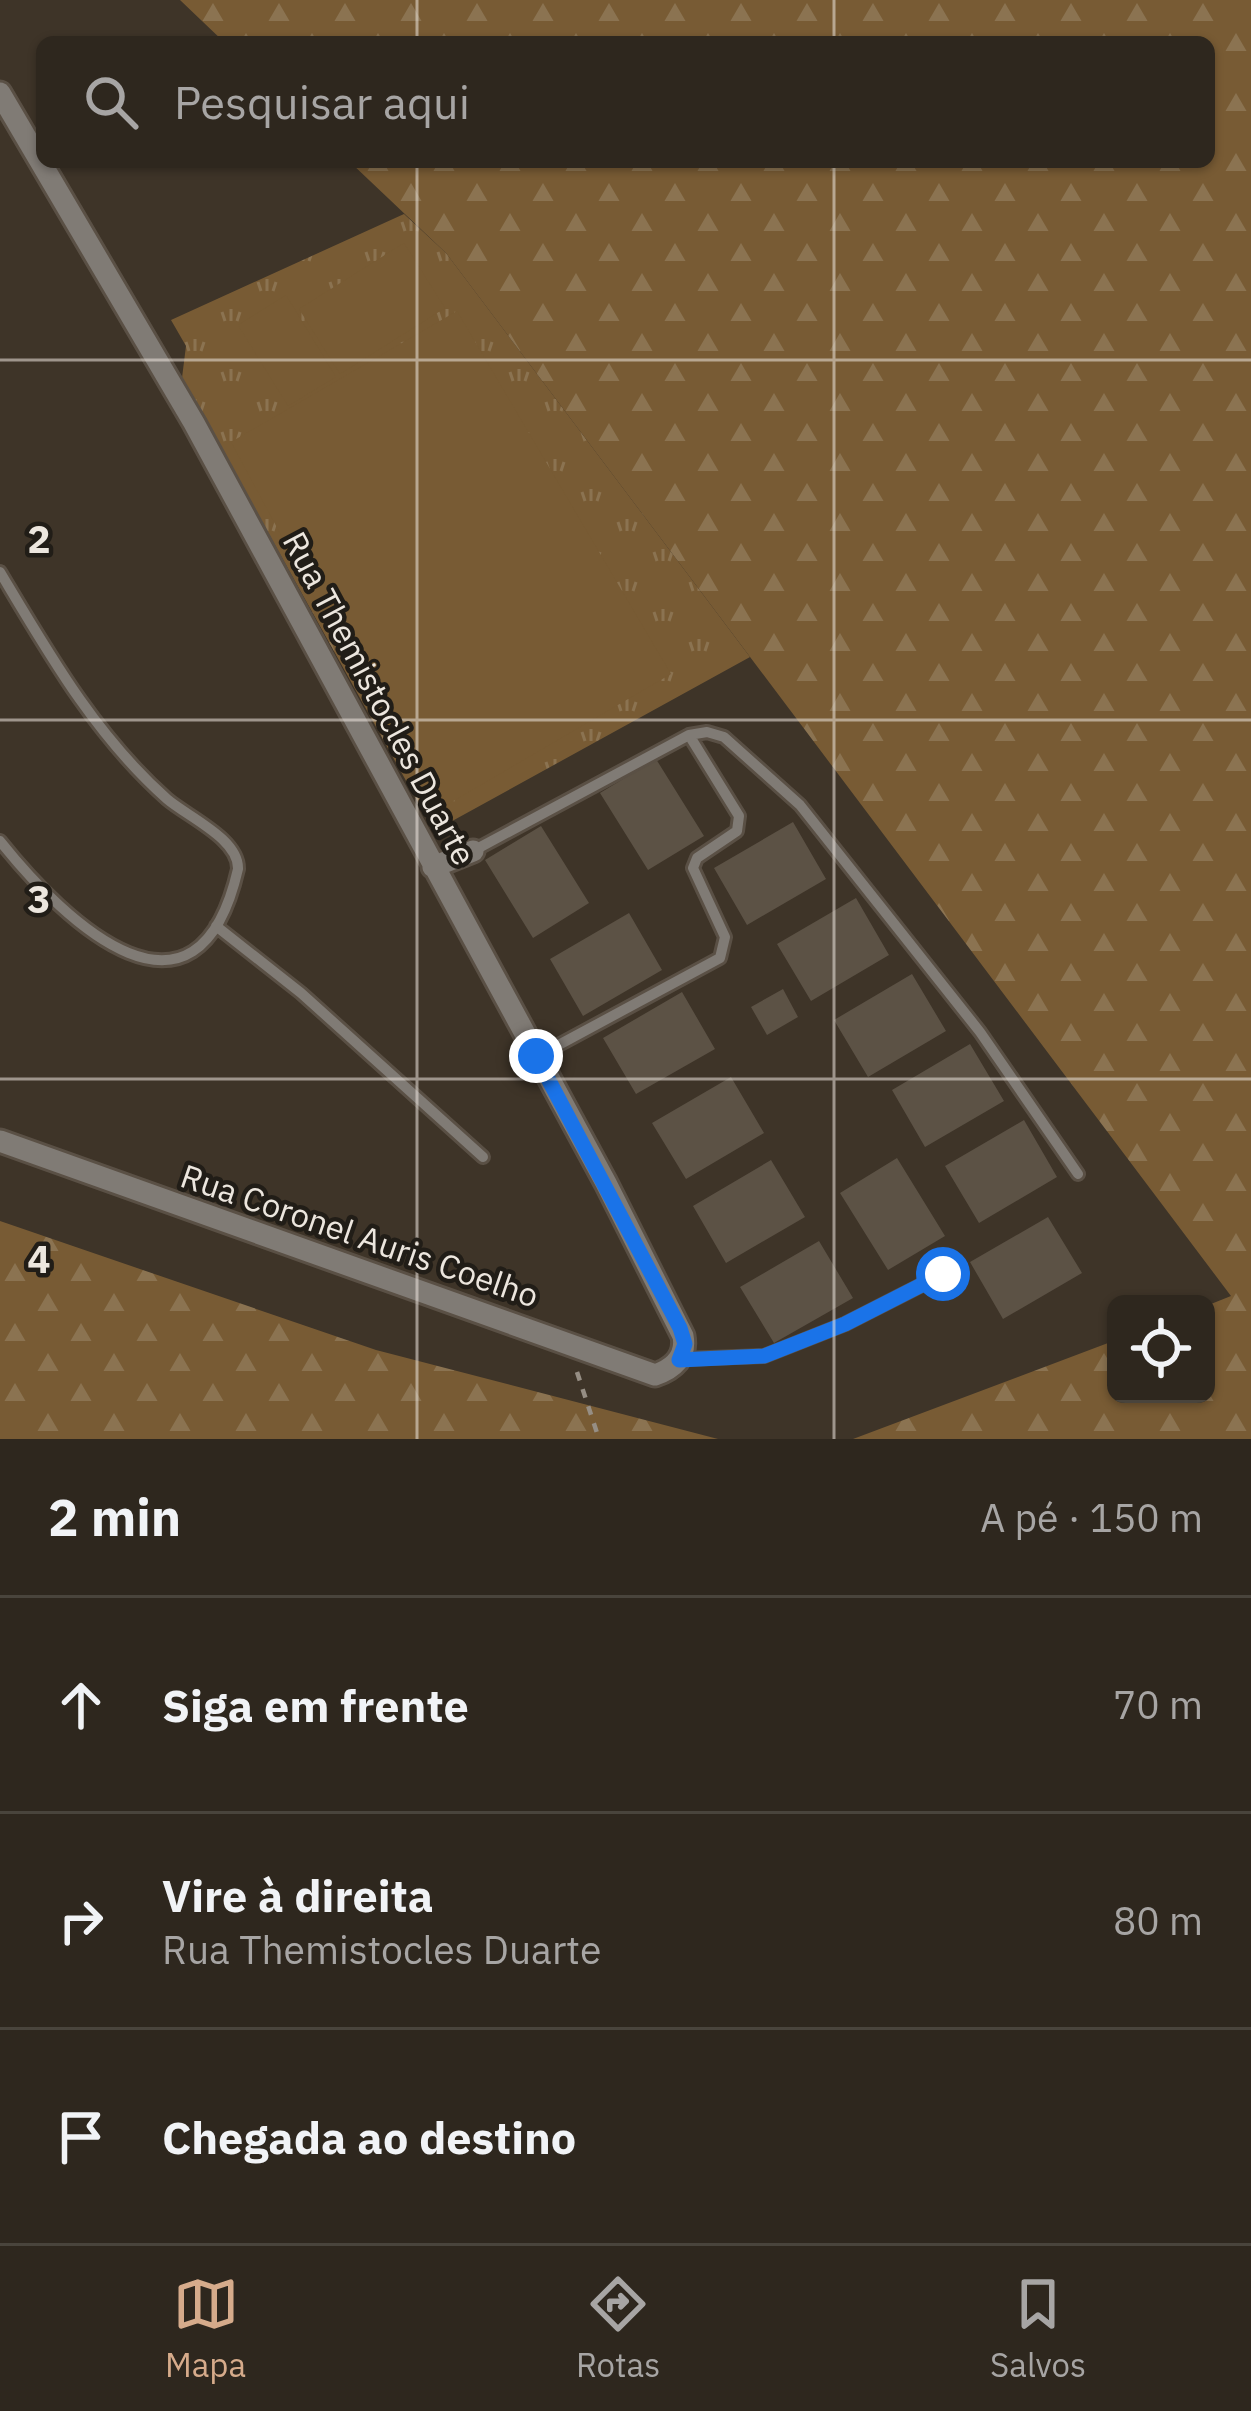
<!DOCTYPE html>
<html lang="pt">
<meta charset="utf-8">
<style>
:root{--surface:#2e271e;--page:#3a332b;--text:#f1f3f6;--muted:#a7a5a4;--line:#49443c;--accent:#d6ab8b}
body{margin:0;font-family:"IBM Plex Sans",sans-serif;background:var(--page);color:var(--text)}
.controls{position:absolute;right:36px;bottom:36px;display:grid;overflow:hidden;border-radius:18px;box-shadow:0 3px 9px #0004}
.controls button{width:108px;height:108px;display:grid;place-items:center;padding:0;border:0;border-bottom:3px solid var(--line);background:var(--surface);color:var(--text);font:60px sans-serif}
.stop{position:absolute;width:36px;height:36px;margin:-27px;border:9px solid #1a73e8;border-radius:50%;background:#fff}
.stop.end{background:#1a73e8;border-color:#fff;box-shadow:0 3px 12px #0008}
.list{margin:0;padding:0;list-style:none}
h2{display:flex;justify-content:space-between;align-items:center;height:156px;margin:0;padding:0 48px;font-size:51px}
h2 small{font-size:39px;font-weight:400;color:var(--muted)}
.list li{display:grid;grid-template-columns:78px 1fr auto;gap:36px;align-items:center;box-sizing:border-box;height:216px;padding:0 48px;border-top:3px solid var(--line)}
.list b{display:block;font-size:45px;white-space:nowrap}
.list p{margin:0;font-size:39px;white-space:nowrap;color:var(--muted)}
.list em{font-size:39px;font-style:normal;color:var(--muted)}
.icon{flex:none;width:66px;height:66px;fill:none;stroke:currentColor;stroke-width:2;stroke-linecap:round;stroke-linejoin:round}
.map{position:relative;flex:none;width:1251px;height:1439px;overflow:hidden}
.search{position:absolute;background:var(--surface);box-shadow:0 3px 9px #0004;left:36px;right:36px;top:36px;height:132px;display:flex;align-items:center;gap:30px;box-sizing:border-box;padding:0 42px;border-radius:18px;color:var(--muted);font-size:45px}
.sheet{height:804px;background:var(--surface)}
nav{display:flex;justify-content:space-around;align-items:center;box-sizing:border-box;height:168px;border-top:3px solid var(--line);background:var(--surface);font-size:33px;color:var(--muted)}
nav a{display:grid;justify-items:center;gap:6px}
nav .on{color:var(--accent)}
.map>svg:first-child{display:block}
.grass{fill:url(#grass-tufts)}
.forest{fill:url(#forest-firs)}
.pitch{fill:#785b34}
.building{fill:#5c5245}
.lines{fill:none;stroke-linecap:round;stroke-linejoin:round}
.service-casing{stroke:#5a5045;stroke-width:16}
.minor-casing{stroke:#5a5045;stroke-width:27}
.path{stroke:#968e84;stroke-width:4.5;stroke-dasharray:9 9;stroke-linecap:butt}
.service{stroke:#807b75;stroke-width:10}
.minor{stroke:#807b75;stroke-width:21}
.route{stroke:#1a73e8;stroke-width:15}
.grid{fill:none;stroke:#ece6de;stroke-width:3;stroke-opacity:0.55}
.labels{text-anchor:middle;dominant-baseline:central;stroke-width:9;stroke-linejoin:round;paint-order:stroke}
.street-label{font-size:33px;fill:#ece6de;stroke:#211d17}
.grid-label{font-size:39px;text-anchor:middle;font-weight:bold;fill:#ece6de;stroke:#211d17;stroke-width:9;stroke-linejoin:round;paint-order:stroke}
</style>
<div class="map">
<svg width="1251" height="1439" viewBox="0 0 1251 1439">
<defs>
<pattern id="grass-tufts" width="24" height="20" patternUnits="userSpaceOnUse" patternTransform="scale(3)"><rect width="24" height="20" fill="#785b34"/><path d="M3 7l-1-3M5 7V3M7 7l1-3M15 17l-1-3M17 17v-4M19 17l1-3" fill="none" stroke="#8b7351"/></pattern>
<pattern id="forest-firs" width="22" height="20" patternUnits="userSpaceOnUse" patternTransform="scale(3)"><rect width="22" height="20" fill="#785b34"/><path d="M5 1l3.5 6h-7zM16 11l3.5 6h-7z" fill="#8b7351"/></pattern>
</defs>
<rect width="100%" height="100%" fill="#3e3428"/>
<path class="grass" d="M404 214 446 253 750 657 434 831 182 378 186 346 171 320Z"/>
<path class="forest" d="M180 0H1251V1439H853L1116 1340V1394H1206V1306L1231 1296 446 253 350 162H1209V42H224Z
M0 1221 376 1350 718 1439H0Z"/>
<path class="pitch" d="M404 243 445 308 340 374 299 309Z
M286 295 336 377 288 406 238 325Z
M457 311 671 674 431 814 231 442Z"/>
<path class="building" d="M656 759 704 836 648 870 600 793Z
M793 822 826 879 747 925 714 868Z
M541 826 589 903 533 938 485 860Z
M856 898 889 955 811 1001 777 944Z
M629 913 662 970 583 1016 550 959Z
M912 974 946 1031 868 1077 834 1020Z
M783 989 798 1017 767 1035 751 1007Z
M682 992 715 1049 636 1094 603 1038Z
M970 1044 1004 1101 925 1147 892 1090Z
M731 1077 764 1133 686 1179 652 1123Z
M1024 1120 1057 1177 979 1223 945 1166Z
M897 1158 945 1236 888 1270 840 1193Z
M771 1160 805 1217 726 1263 693 1206Z
M1048 1217 1082 1273 1003 1319 970 1262Z
M819 1241 853 1298 774 1343 740 1287Z"/>
<g class="lines">
<defs>
<path id="service" d="M0 572C49 654 95 735 167 799 188 817 239 839 238 869 197 1047 66 924 0 841
M473 851 689 735 707 732 724 737 800 805 980 1032 1078 1174
M216 926 301 993 483 1157
M553 1048 720 958 725 937 693 868 697 858 737 831 739 816 689 735
M682 1359 764 1356 845 1324 943 1274"/>
<path id="minor" d="M0 93 194 423 606 1183 683 1336C687 1357 673 1369 655 1375L0 1141
M433 867 473 851"/>
</defs>
<use href="#service" class="service-casing"/>
<use href="#minor" class="minor-casing"/>
<path class="path" d="M577 1372 599 1439"/>
<use href="#service" class="service"/>
<use href="#minor" class="minor"/>
</g>
<g class="lines">
<path class="route" d="M536 1056 680 1328 685 1344 679 1360 764 1356 845 1324 943 1274"/>
</g>
<path class="grid" d="M417 0V42M834 0V42M417 162V1439M834 162V1439M0 360H1251M0 720H1251M0 1079H1251"/>
<g class="labels">
<g class="street-label">
<text transform="translate(380 698) rotate(62)">Rua Themistocles Duarte</text>
<text transform="translate(360 1235) rotate(19)">Rua Coronel Auris Coelho</text>
</g>
</g>
<g class="grid-label">
<text x="39" y="553">2</text>
<text x="39" y="913">3</text>
<text x="39" y="1273">4</text>
</g>
</svg>
<div class="controls">
<button><svg class="icon" aria-label="locate" viewBox="0 0 24 24"><circle cx="12" cy="12" r="6"/><path d="M12 2v4M12 18v4M2 12h4M18 12h4"/></svg></button>
</div>
<div class="stop" style="left:943px;top:1274px"></div>
<div class="stop end" style="left:536px;top:1056px"></div>
<div class="search"><svg class="icon" aria-label="search" viewBox="0 0 24 24"><circle cx="10" cy="10" r="6"/><path d="M15 15l6 6"/></svg>Pesquisar aqui</div>
</div>
<section class="sheet">
<h2>2 min<small>A pé · 150 m</small></h2>
<ul class="list">
<li><svg class="icon" aria-label="ahead" viewBox="0 0 24 24"><path d="M12 20V5M6 11l6-6 6 6"/></svg><div><b>Siga em frente</b></div><em>70 m</em></li>
<li><svg class="icon" aria-label="right" viewBox="0 0 24 24"><path d="M7 20v-9h11M14 6l5 5-5 5"/></svg><div><b>Vire à direita</b><p>Rua Themistocles Duarte</p></div><em>80 m</em></li>
<li><svg class="icon" aria-label="arrive" viewBox="0 0 24 24"><path d="M6 21V4h12l-3 4 3 4H6"/></svg><div><b>Chegada ao destino</b></div></li>
</ul>
</section>
<nav>
<a class="on"><svg class="icon" aria-label="map" viewBox="0 0 24 24"><path d="M3 6l6-2 6 2 6-2v14l-6 2-6-2-6 2zM9 4v14M15 6v14"/></svg>Mapa</a>
<a><svg class="icon" aria-label="directions" viewBox="0 0 24 24"><path d="M12 3l9 9-9 9-9-9zM9 14v-3h6M13 9l2 2-2 2"/></svg>Rotas</a>
<a><svg class="icon" aria-label="saved" viewBox="0 0 24 24"><path d="M7 4h10v16l-5-4-5 4z"/></svg>Salvos</a>
</nav>
